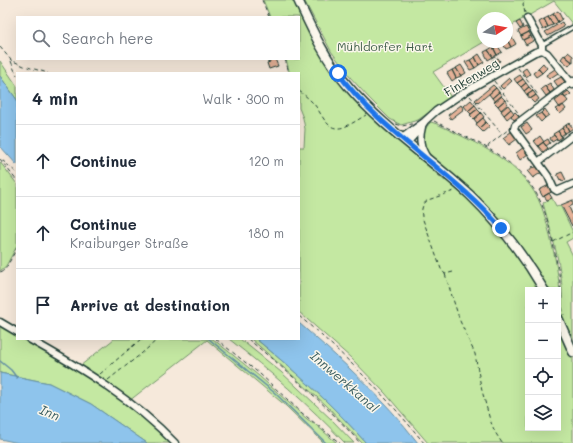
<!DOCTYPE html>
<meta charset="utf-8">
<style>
:root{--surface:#fff;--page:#f6f6f7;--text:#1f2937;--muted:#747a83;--line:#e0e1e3}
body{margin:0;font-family:Mali,sans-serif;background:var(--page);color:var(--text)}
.controls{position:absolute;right:12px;bottom:12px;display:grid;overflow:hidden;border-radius:0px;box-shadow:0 4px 16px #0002}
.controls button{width:36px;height:36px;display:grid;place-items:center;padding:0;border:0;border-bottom:1px solid var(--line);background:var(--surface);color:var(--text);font:20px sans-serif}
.compass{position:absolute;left:477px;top:12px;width:36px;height:36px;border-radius:50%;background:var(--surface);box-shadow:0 4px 16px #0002;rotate:79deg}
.stop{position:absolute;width:12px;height:12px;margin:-9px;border:3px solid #1a73e8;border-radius:50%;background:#fff}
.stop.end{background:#1a73e8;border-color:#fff;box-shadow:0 1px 4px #0008}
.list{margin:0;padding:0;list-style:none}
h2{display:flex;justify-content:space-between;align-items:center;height:52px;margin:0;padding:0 16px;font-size:17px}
h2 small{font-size:13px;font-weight:400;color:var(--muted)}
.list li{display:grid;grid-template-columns:26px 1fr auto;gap:12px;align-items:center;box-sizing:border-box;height:72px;padding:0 16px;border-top:1px solid var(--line)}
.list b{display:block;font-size:15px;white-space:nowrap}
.list p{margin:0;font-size:13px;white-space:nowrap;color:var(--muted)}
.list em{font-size:13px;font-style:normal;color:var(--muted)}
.icon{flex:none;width:22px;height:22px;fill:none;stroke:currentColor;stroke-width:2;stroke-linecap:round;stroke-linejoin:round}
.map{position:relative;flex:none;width:573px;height:443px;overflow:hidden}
.search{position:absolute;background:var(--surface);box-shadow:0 4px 16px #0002;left:16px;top:16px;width:284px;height:44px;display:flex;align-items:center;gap:10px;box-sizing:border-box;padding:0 14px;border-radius:0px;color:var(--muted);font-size:15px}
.panel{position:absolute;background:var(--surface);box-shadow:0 4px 16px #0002;left:16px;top:72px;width:284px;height:268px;border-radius:0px}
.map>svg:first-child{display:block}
.green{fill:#c4e8a2;stroke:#72926b;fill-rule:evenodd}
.water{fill:#8ec4ec;stroke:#628ea2}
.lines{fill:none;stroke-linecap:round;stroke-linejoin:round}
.stream{stroke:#628ea2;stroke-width:1.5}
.building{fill:#e4b197;stroke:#1f3d34}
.lane-casing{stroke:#1f3d34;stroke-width:6}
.street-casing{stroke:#1f3d34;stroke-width:9}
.secondary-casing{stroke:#1f3d34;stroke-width:11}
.path{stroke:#1f3d34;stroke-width:1;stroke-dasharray:4 3;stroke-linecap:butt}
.lane{stroke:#fbf7ec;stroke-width:3}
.street{stroke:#fbf7ec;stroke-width:6}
.secondary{stroke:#fbf7ec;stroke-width:8}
.route{stroke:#1a73e8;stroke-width:5}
.labels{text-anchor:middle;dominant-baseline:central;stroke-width:3;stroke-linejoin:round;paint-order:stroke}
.park-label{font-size:12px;fill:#405f4a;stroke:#fbf7ec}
.street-label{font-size:12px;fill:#1f3d34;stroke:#fbf7ec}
.water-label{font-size:13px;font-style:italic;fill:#3b5f62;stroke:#fbf7ec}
</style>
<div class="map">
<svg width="573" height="443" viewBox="0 0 573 443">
<rect width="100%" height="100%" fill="#f6e9db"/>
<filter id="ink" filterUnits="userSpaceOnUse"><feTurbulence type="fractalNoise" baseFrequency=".025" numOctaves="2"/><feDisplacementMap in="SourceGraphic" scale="8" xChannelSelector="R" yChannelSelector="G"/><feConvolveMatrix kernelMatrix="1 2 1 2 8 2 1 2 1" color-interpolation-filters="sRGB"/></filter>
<g filter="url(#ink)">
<path class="green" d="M263 0H295L343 85 356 101 371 117 445 181 451 173C444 165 429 156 424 148 419 140 424 128 431 122L437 124C477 144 525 162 542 208 548 224 551 241 555 258 556 266 558 274 559 282 560 291 559 301 562 309 565 274 552 237 543 203L552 198 556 206 560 205 573 232V238L566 242 573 256V443H428L385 393 351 358 299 312V147H304L305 129 303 118 299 108V73H288L289 71 286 59H299V17H270ZM528 290H558V428H528Z
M304 0H573V25L554 1 507 28V18H483L484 42 433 72 451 97 418 120 401 125 390 119 368 97 350 77 331 51Z
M0 61 17 86V100L0 76Z
M0 162 17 184V246L6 266 0 271Z
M0 325 17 335V339H25L91 378 149 421 173 443H147L91 404 49 383 0 373Z
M114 339H213L259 376 307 419 316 425 337 443H324L286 406 207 340 129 401 80 366Z
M229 339H240L281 372 332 420 354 443H345C309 405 270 371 229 339Z
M251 339H256C295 371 333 405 366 443H362L326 405Z"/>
<path class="water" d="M0 76 17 100V165L0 146Z
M299 323C341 360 384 398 418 443H366C333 405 295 371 256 339H299Z
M0 373 49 383 91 404 147 443H19L0 439Z"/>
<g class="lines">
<path class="stream" d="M209 339 276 394 326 443
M0 361 11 370 17 378"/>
</g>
<path class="building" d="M558 11 562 19 558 22 553 14Z
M553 14 558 22 553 25 548 17Z
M548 17 553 25 548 27 544 19Z
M544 19 548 27 543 30 539 22Z
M520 21 523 27 520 29 516 23Z
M562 22 564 27 548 36 545 32Z
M526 27 529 32 521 36 518 31Z
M529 32 531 36 523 40 521 36Z
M531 36 533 41 526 45 523 40Z
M512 37 516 44 511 47 507 39Z
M507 40 511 47 506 49 502 42H507Z
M497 45 502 52 497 55 493 47Z
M493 47 497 55 493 57 488 50Z
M488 50 493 57 488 60 484 52Z
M568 52 573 56V62L565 56Z
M479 54 484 62 479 65 475 57Z
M564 55 572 62 569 66 561 59Z
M475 57 479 65 475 68 470 60Z
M498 58 500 61 494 64 492 61Z
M269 59H275L278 66 269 69 267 63 270 62Z
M470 60 475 68 470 70 465 62Z
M543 63 547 68 542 73 538 68Z
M461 65 466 73 461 76 456 68Z
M456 68 461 76 456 78 452 70Z
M526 68 530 74 526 77 522 71Z
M538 69 542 73 536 77 533 73Z
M555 69 558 73 549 79 546 75Z
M452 70 456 78 452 81 447 73Z
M520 75 523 79 517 83 514 79Z
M561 77 566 83 559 88 554 81Z
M509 78 512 81 503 89 500 86Z
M523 79 526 83 521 87 517 83Z
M526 83 529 87 524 91 521 87Z
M550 83 554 90 550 93 545 86Z
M493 85 496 88 478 103 475 100Z
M545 86 550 93 546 96 541 89Z
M529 87 533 91 527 95 524 91Z
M496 88 499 92 492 98 489 94Z
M533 91 536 95 530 99 527 95Z
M568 91 571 94 565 98 563 95Z
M499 92 502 96 495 102 492 98Z
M536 95 539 99 534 103 530 99Z
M563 95 568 101 560 108 555 101Z
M501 96 505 100 498 106 494 102Z
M471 100 475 105 468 111 464 106Z
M505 100 508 104 501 110 498 106Z
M461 105 464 109 451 119 448 115Z
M475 105 478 109 471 114 468 111Z
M508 105 511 109 504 115 501 111Z
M563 105 566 109 560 114 555 109Z
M477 109 481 113 474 119 470 115Z
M511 109 514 113 507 119 504 115Z
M545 109 549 115 545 118 541 113Z
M515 112 519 116 514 120 511 116Z
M481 113 484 117 477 123 474 119Z
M541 113 545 118 541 122 536 116Z
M483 118 486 122 479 128 476 124Z
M486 122 490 126 483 132 479 128Z
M527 123 532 130 526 134 521 127Z
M569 123 573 128 569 131 566 125Z
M566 125 569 131 565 133 562 128Z
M562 128 565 133 561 136 558 131Z
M512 131 517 139 509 145 503 138Z
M558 131 562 137 558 140 553 134Z
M554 135 557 139 552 142 550 138Z
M540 136 544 142 538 146 534 141Z
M548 139 550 143 546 146 543 142Z
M543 142 548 148 543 152 538 146Z
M524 147 528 154 520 160 516 153Z
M533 166 534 168 537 166 542 172 533 178 528 172Z
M562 172 566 180 562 181 561 179 560 180 557 174Z
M549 185 553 191 543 197 539 190Z
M549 193 552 198 547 200 544 196Z
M573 200V205L569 207 573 216V225L572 226 561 205Z"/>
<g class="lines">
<defs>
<path id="lane" d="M542 45 573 27"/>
<path id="street" d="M527 18 542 45V50
M542 50 547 53 573 85
M573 81 515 125 514 129 548 176 554 189 557 191 573 184
M422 127C419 139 420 146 426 156
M402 138 424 122
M408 142 419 130 425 121 436 111 466 91 535 52 542 50
M538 162 573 135
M0 322 17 332
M29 339C81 368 134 400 175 443"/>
<path id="secondary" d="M298 0C312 30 326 61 348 86 383 128 430 158 470 195 500 224 523 254 544 290
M558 318 573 352"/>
</defs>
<use href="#lane" class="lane-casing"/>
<use href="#street" class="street-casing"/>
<use href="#secondary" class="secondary-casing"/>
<path class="path" d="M262 0 269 17
M525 13 523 4 525 0
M0 47 11 60 24 66 48 73
M285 59 288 69 287 73
M11 61 14 69 17 75
M518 68 538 95
M494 81 519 114
M299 91C306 96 312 101 317 108 324 119 329 132 344 127 352 124 359 119 366 115
M470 96 502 134
M434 121C475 142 523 159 542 205 551 226 554 251 559 273 561 287 560 301 564 315
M396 124 402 126 412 124
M488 147 489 145 509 129
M0 159 17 181
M2 160 17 173
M553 242 573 232
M0 272 5 270 17 248
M453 272 445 274 441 269 422 217C421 210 422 204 428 200L454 191
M445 274 460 321 475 354 481 387 490 420 495 432 502 443
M299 316C344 354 387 397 424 443
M216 339 260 374 302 413 340 443
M248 339C287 371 327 405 360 443
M100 374 141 339
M108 380 141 354 158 339"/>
<use href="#lane" class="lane"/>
<use href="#street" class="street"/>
<use href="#secondary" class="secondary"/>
</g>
</g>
<g class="lines" filter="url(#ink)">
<path class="route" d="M338 73C383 134 452 171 501 228"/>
</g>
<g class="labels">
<g class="park-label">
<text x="385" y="46">Mühldorfer Hart</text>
</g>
<g class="street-label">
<text transform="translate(471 77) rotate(-31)">Finkenweg</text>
</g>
<g class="water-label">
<text transform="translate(345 381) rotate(41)">Innwerkkanal</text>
<text transform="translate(50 412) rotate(23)">Inn</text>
</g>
</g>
</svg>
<div class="controls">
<button>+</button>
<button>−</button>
<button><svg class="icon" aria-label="locate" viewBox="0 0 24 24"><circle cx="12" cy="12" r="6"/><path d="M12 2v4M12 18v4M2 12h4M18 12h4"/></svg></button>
<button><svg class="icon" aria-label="layers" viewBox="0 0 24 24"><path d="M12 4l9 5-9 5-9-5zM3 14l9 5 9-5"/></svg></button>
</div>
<svg class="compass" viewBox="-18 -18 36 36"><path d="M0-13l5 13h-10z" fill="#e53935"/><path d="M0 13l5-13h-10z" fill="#747a83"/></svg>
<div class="stop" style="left:338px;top:73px"></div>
<div class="stop end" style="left:501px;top:228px"></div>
<div class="search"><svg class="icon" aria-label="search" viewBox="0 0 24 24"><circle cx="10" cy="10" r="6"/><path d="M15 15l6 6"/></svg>Search here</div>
<section class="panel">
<h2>4 min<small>Walk · 300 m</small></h2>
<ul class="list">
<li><svg class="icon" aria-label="ahead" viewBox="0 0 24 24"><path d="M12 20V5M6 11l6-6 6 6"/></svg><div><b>Continue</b></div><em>120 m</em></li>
<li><svg class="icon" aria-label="ahead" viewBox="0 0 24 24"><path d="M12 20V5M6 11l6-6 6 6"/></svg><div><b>Continue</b><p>Kraiburger Straße</p></div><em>180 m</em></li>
<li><svg class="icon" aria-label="arrive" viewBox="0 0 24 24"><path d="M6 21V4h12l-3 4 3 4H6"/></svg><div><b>Arrive at destination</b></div></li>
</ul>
</section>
</div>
